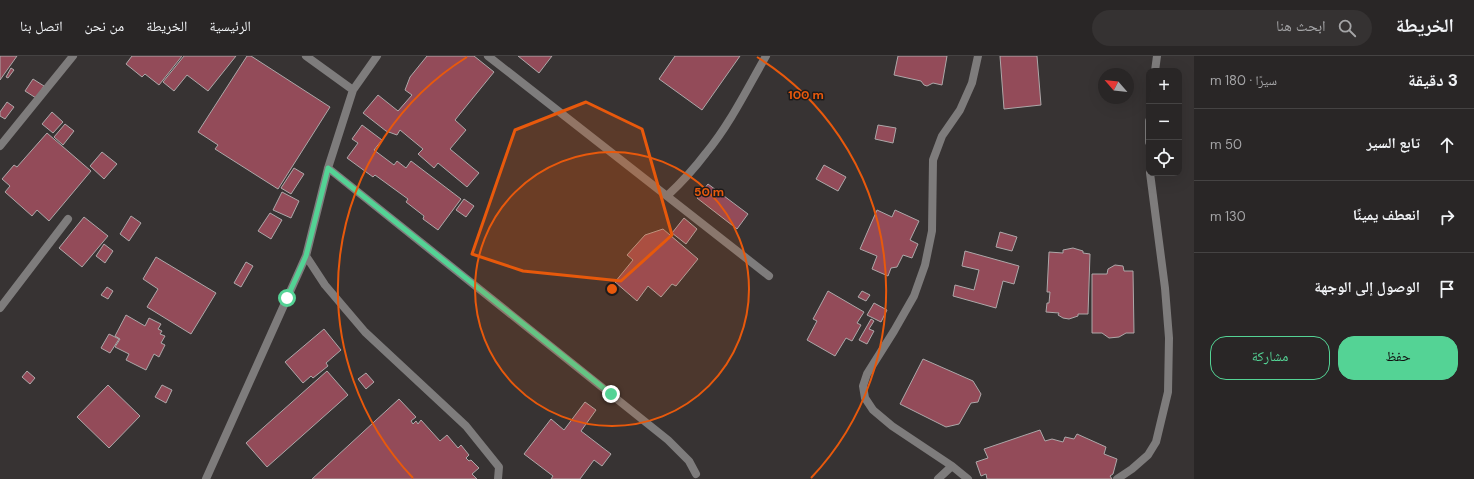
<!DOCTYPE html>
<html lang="ar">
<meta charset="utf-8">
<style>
:root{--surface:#292626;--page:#353232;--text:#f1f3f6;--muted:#a5a5a7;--line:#454343;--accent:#54d395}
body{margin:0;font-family:"DM Sans","Noto Naskh Arabic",sans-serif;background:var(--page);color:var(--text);direction:rtl}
.controls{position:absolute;right:12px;top:12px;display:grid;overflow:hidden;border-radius:8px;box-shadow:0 4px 16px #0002}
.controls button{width:36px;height:36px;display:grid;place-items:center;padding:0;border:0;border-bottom:1px solid var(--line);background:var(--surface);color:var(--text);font:20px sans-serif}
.compass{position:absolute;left:1098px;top:12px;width:36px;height:36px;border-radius:50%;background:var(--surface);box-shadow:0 4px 16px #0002;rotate:298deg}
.stop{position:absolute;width:12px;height:12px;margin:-9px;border:3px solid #54d395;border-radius:50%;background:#fff}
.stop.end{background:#54d395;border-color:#fff;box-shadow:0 1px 4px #0008}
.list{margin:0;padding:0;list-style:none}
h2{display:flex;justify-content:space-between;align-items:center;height:52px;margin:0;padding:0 16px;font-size:17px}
h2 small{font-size:13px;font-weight:400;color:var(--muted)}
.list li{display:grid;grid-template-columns:26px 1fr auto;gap:12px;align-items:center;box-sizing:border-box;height:72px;padding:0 16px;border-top:1px solid var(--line)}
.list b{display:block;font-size:15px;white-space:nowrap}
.list em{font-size:13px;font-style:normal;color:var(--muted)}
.actions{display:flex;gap:8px;padding:12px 16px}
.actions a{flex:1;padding:9px 0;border:1px solid var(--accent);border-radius:16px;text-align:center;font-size:14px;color:var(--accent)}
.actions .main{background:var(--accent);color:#111}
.icon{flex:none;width:22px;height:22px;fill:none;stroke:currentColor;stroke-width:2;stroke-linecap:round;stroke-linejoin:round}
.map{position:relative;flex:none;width:1194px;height:423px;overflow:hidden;direction:ltr}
header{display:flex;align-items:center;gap:24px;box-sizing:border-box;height:56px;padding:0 20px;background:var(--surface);border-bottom:1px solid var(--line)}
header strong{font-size:19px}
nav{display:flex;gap:22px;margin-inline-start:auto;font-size:14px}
.search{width:280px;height:36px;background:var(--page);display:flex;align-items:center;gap:10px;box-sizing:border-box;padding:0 14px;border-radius:22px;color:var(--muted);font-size:15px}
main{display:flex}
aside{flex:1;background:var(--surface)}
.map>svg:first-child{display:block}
.building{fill:#934b59;stroke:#ada8a9}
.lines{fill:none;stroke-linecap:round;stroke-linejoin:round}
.street{stroke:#7e7c7c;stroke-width:8}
.route{stroke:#54d395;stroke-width:5}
.marked{fill:#e8590c;fill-opacity:0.2;stroke:#e8590c;stroke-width:3;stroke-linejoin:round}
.ring{fill:none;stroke:#e8590c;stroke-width:2}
.centre{fill:#e8590c;stroke:#1d1b1b;stroke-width:2}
.ring-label{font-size:12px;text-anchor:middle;font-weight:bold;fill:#e8590c;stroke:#1d1b1b;stroke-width:3;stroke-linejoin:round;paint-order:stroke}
</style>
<header>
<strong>الخريطة</strong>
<div class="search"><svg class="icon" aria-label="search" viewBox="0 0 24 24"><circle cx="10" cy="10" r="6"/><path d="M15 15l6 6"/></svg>ابحث هنا</div>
<nav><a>الرئيسية</a><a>الخريطة</a><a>من نحن</a><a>اتصل بنا</a></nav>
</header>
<main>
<aside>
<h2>3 دقيقة<small>سيرًا · 180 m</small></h2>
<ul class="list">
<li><svg class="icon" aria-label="ahead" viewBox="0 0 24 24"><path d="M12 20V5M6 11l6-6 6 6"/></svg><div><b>تابع السير</b></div><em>50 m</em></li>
<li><svg class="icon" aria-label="right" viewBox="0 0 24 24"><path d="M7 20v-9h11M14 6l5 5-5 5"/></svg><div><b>انعطف يمينًا</b></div><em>130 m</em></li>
<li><svg class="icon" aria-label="arrive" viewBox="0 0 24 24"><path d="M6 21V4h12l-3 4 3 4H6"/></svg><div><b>الوصول إلى الوجهة</b></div></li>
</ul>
<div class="actions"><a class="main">حفظ</a><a>مشاركة</a></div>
</aside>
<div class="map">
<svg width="1194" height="423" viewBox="0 0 1194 423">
<rect width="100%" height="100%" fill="#373333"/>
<path class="building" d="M0 0H17L0 24Z
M132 0H182L159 29 145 18 142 21 126 8Z
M184 0H236L208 35 187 19 174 35 163 26Z
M247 0H251L330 51 278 133 215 93 218 89 198 76Z
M427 0H474L494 16 455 64 466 74 450 93 479 117 467 131 438 107 434 112 418 98 423 93 400 74 397 79 386 75 363 57 378 39 398 55 412 39 405 34 410 21Z
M518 0H552L539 17Z
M675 0H740L702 54 659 23Z
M898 0H947L942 29 933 27 927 30 924 29 921 25 894 19Z
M1000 0H1037L1041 49 1004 53Z
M11 12 14 14 8 22 6 21Z
M33 23 44 30 36 42 25 35Z
M7 46 14 51 5 63 0 60V56Z
M52 56 63 66 53 77 42 68Z
M65 68 74 75 63 89 54 81Z
M362 69 382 84 374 94 394 109 397 105 406 112 411 105 461 143 438 174 423 163 424 160 406 146 408 143 375 119 373 121 347 102 358 87 352 83Z
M878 69 896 72 893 87 875 83Z
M47 77 91 115 49 165 37 154 32 160 5 136 10 130 2 123 14 109 17 111Z
M102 96 117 108 104 123 90 110Z
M824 109 846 121 838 135 816 123Z
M294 112 304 118 291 138 281 132Z
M708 128 748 158 737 173 697 142Z
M282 136 299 145 291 162 273 154Z
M464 143 474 150 466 161 456 154Z
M877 154 892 161 895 154 919 165 910 184 918 188 912 202 903 199 897 211 891 212 888 220 872 213 877 200 860 193Z
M270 157 282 164 271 183 258 175Z
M131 160 141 167 129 185 120 178Z
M84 161 108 180 82 211 59 192Z
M684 162 697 173 686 188 672 177Z
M663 173 698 203 676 230 672 228 661 241 648 230 637 245 615 226 633 204 627 199 645 179Z
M1000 176 1017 181 1012 195 996 191Z
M104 188 113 195 105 207 96 200Z
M1073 192 1083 195V197L1090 198 1088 258H1078V260L1069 263 1063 262 1058 259 1059 257 1046 256 1047 247H1049L1050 236H1047L1049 196 1063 197V194Z
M965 195 1019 210 1014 228 1003 225 996 252 953 240 955 229 974 234 979 214 962 210Z
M156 201 216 237 191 278 147 251 158 233 143 223Z
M246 206 253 210 241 231 234 227Z
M1115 209 1123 210 1124 215H1133L1134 277H1126L1119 281 1109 282 1102 277H1092V218H1107L1108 213Z
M107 231 113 235 108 243 101 239Z
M828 235 864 256 857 267 861 269 852 285 846 282 835 300 807 284 817 265 813 263Z
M862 235 870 239 866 245 858 241Z
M874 247 887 254 881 266 867 259Z
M126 259 145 270 149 262 161 268 158 273 162 275 160 278 165 280 161 287 165 289 159 301 154 298 146 314 126 304 129 298 115 291 120 283 115 280Z
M871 263 874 265 869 273 874 275 867 288 859 284Z
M324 273 341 294 326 307 328 310 313 322 311 320 303 327 285 306Z
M109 278 119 283 110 297 101 292Z
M923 303 973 325 981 338 978 346 971 347 959 368 946 371 900 348Z
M27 315 35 322 30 328 22 321Z
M327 315 348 339 267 411 246 387Z
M366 317 374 326 366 333 358 323Z
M108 329 140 360 109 392 77 361Z
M162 329 172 334 166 347 155 341Z
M399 343 416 361 411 365 413 368 416 365 418 368 421 364 440 385 447 379 458 392 461 389 469 399 466 402 469 405 471 404 479 412 472 418 477 423H312Z
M585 346 596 354 581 375 611 398 602 410 594 404 580 423H551L553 420 524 398 551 363 564 374Z
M1040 374 1045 385 1052 383 1063 386 1065 381 1074 383 1077 378 1106 391 1104 398 1117 403 1113 418 1110 420 1112 423H987L986 418 981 420 976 406 988 402 984 393Z"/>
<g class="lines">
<path class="street" d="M306 0 353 34
M488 0 769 220
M1155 15 1157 0
M1149 65V86
M0 90 73 0
M328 112 668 384 689 405 696 418
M667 140C681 127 694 113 706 97 730 68 747 33 766 0
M306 200 325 229 365 276 466 370 499 411 498 423
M0 252 68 163
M206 423 306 200 328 112 353 34 377 0
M938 423 952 410
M968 423 952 410 892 370 873 354 865 342 863 330 867 318 894 275 914 240 925 209 932 175 933 104 942 80 960 54 972 27 978 0
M1117 423 1132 413 1148 399 1156 386 1168 336 1169 282 1165 232 1150 117"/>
</g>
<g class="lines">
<path class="route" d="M287 242 306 200 328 112 611 338"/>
</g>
<path class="marked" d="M586 46 642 73 672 179 621 225 523 215 472 198 515 74Z"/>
<circle cx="612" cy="233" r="137" fill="#e8590c" fill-opacity=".12"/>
<g class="ring">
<circle cx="612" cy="233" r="137"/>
<path d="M413 422A274 274 0 0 1 467 1M757 1A274 274 0 0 1 811 422"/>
</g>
<circle cx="612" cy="233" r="6" class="centre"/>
<g class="ring-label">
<text x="806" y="43">100 m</text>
<text x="709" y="140">50 m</text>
</g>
</svg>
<div class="controls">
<button>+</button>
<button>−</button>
<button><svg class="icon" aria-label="locate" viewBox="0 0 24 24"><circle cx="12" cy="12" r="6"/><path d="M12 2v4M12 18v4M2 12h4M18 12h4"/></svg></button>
</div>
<svg class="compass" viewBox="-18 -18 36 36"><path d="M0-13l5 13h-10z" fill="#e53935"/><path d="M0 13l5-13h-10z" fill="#a5a5a7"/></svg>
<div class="stop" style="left:287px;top:242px"></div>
<div class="stop end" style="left:611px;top:338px"></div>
</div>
</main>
